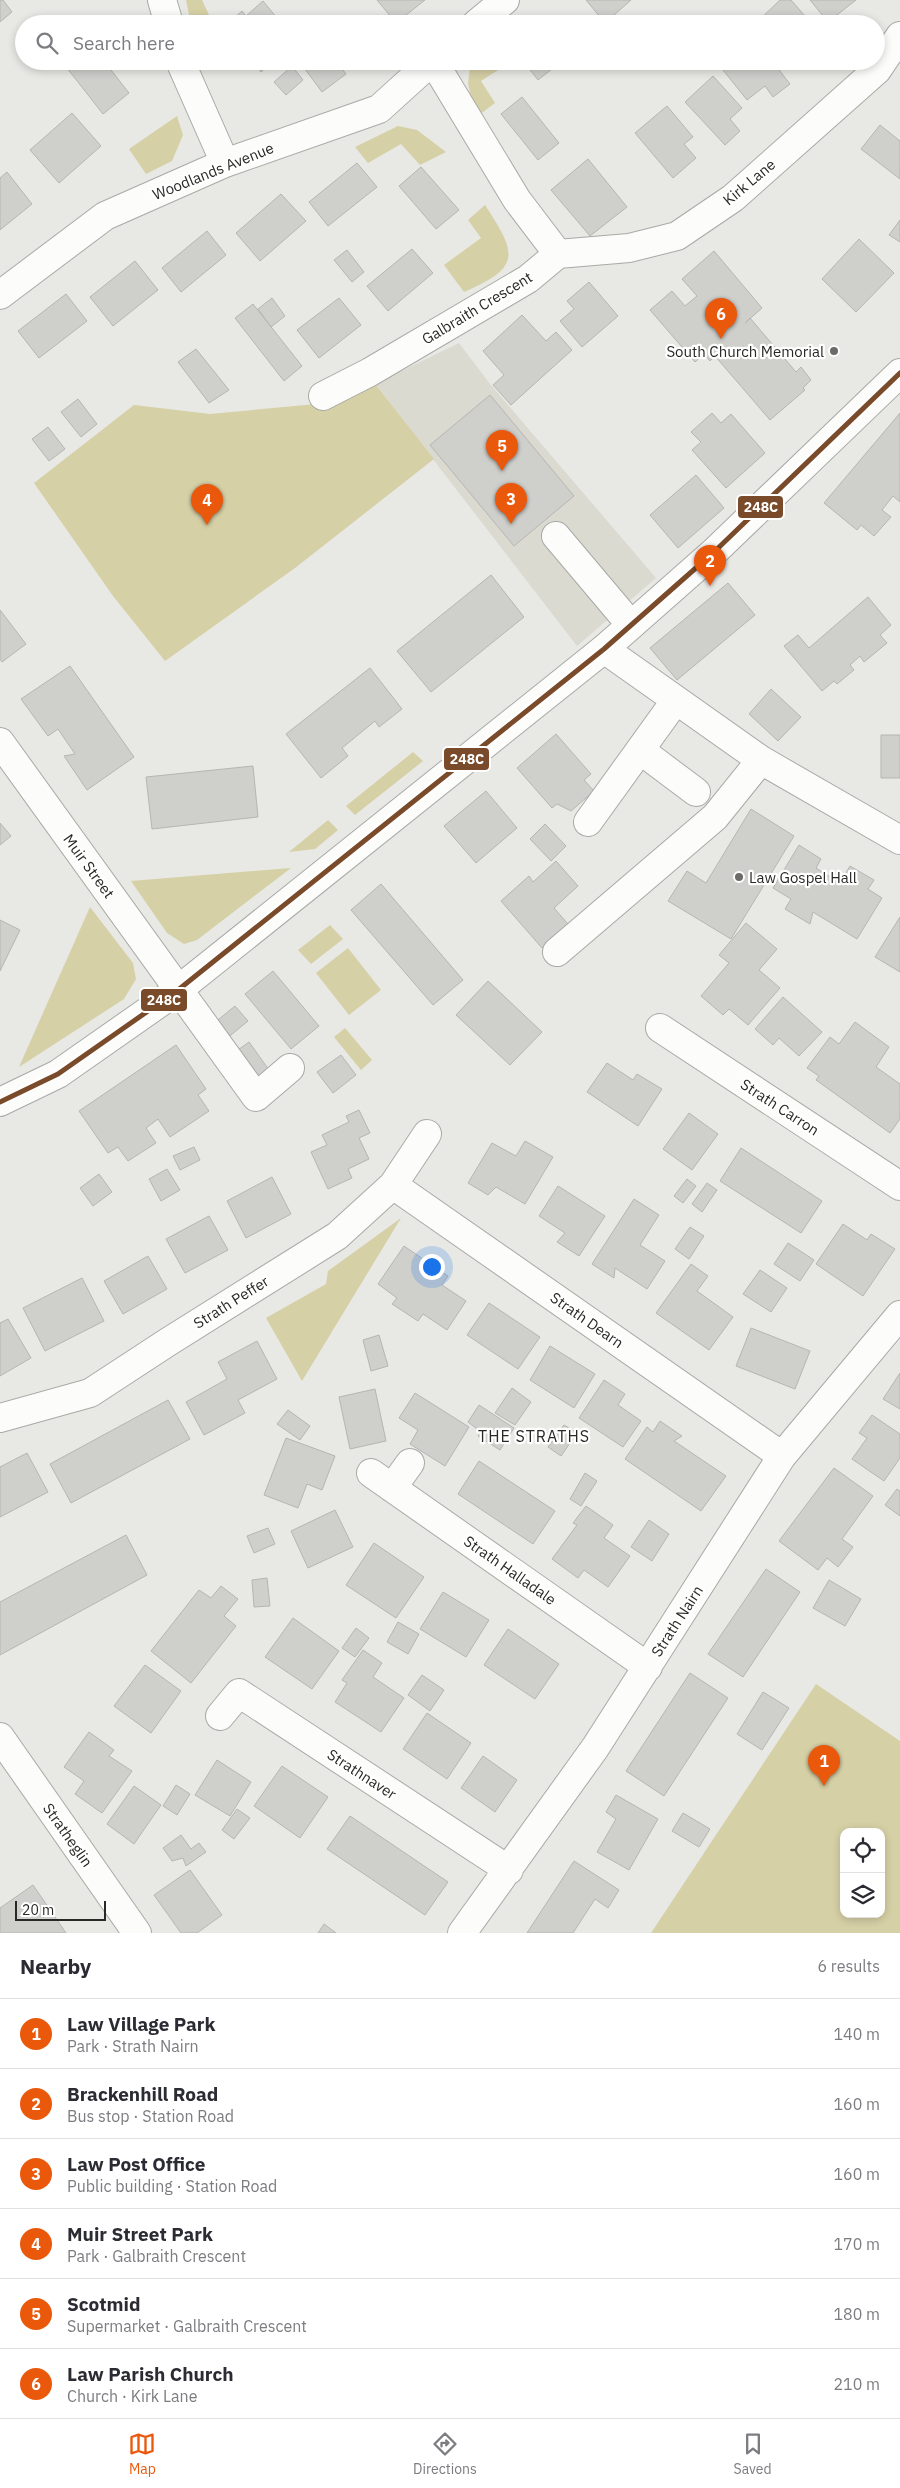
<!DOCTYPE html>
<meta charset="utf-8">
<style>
:root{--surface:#fff;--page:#f2f2f3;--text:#2b2b33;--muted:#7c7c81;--line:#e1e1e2;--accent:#ea580c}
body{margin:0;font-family:"IBM Plex Sans",sans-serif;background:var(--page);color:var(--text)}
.controls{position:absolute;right:15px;bottom:15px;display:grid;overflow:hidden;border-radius:10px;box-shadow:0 2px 8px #0003}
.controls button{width:45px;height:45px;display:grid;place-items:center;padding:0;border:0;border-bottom:1px solid var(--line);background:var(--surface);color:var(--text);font:25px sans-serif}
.scale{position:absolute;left:15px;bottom:12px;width:91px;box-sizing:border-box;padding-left:5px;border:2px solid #292826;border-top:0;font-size:14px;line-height:18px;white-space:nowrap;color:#292826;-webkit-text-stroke:4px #fff;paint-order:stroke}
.you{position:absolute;left:431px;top:1266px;width:18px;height:18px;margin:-12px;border:4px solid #fff;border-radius:50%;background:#1a73e8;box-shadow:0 0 0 8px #1a73e833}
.badge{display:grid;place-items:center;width:32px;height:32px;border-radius:50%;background:var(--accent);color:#fff;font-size:16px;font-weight:700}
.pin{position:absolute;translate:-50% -41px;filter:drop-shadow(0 1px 2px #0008)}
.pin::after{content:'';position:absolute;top:26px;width:18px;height:15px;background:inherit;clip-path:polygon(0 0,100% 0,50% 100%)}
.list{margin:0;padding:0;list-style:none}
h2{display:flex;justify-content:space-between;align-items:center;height:65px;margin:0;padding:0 20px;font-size:21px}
h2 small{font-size:16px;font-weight:400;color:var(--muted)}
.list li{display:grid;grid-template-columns:32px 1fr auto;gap:15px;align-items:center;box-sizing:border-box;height:70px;padding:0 20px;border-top:1px solid var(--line)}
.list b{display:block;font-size:19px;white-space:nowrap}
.list p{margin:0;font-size:16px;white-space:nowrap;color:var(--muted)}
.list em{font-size:16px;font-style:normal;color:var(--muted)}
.icon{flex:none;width:28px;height:28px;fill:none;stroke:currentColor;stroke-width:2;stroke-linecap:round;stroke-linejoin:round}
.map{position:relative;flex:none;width:900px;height:1933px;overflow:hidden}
.search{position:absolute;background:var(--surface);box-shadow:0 2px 8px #0003;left:15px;right:15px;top:15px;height:55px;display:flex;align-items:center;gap:12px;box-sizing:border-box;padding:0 18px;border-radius:28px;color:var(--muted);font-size:19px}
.sheet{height:485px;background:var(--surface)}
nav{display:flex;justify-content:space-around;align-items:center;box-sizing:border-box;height:70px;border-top:1px solid var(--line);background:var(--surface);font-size:14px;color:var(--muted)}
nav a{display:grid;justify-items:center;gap:2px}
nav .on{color:var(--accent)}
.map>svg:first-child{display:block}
.built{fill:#dbdad0}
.green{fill:#d6d0a6;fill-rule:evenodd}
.building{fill:#cfcfcc;stroke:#b6b5b2}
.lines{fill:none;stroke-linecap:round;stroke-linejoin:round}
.minor-casing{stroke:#a9a9a6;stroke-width:30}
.major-casing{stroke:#a9a9a6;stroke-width:30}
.minor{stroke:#fcfcfb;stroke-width:28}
.major{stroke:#fcfcfb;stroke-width:28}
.bus-1-casing{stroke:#fff;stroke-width:9}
.bus-1{stroke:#7a4b2a;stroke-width:5}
.poi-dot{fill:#6c6b68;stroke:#fff;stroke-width:2}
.labels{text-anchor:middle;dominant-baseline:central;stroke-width:4.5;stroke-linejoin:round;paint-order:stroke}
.street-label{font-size:15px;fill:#292826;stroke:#fff}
.poi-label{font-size:15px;fill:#292826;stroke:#fff;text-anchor:end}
.neighbourhood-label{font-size:16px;letter-spacing:1px;fill:#292826;stroke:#fff}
.line-badge{stroke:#fff;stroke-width:2}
.badge-label{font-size:14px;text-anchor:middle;font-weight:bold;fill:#fff}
</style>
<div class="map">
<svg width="900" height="1933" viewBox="0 0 900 1933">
<rect width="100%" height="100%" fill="#e8e8e4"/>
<path class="built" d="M459 343 490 384 656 578 577 646 375 384Z"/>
<path class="green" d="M186 0H202L209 15 191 24Z
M471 61H503L506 65 481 81 495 103 475 118 468 83Z
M177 116 183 135 172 161 146 174 129 149Z
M398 126 417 130 446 152 420 165 401 144 368 163 355 147Z
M485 205C517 254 522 267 464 292L444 265 481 238 468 220Z
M375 384 434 459 295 568 165 661 113 596 34 483 134 405 210 414 327 403Z
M413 752 423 761 355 815 346 806Z
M328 820 338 830 315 849 289 852Z
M291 868 197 940 184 944 167 933 131 881Z
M90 907 133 963 136 979 124 999 19 1067Z
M330 925 343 939 311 964 298 950Z
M348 948 381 990 349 1015 316 973Z
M345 1028 372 1060 361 1070 334 1037Z
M401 1218 302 1381 266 1318 326 1284 328 1271Z
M816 1684 900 1741V1933H651ZM844 1832H881V1914H844Z"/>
<path class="building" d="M0 0H3L12 12 0 22Z
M377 0H425L396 23Z
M586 0H631L605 23Z
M780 0H791L812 24H755Z
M810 0H856L828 22Z
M263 1 277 18 271 24H227L242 11 246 16Z
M564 15 572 24H553Z
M357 16 364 24H347Z
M64 61H104L129 93 103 114 63 63Z
M252 61H273L261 72Z
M299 61H346L340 66 346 74 322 92Z
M523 61H562L538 80Z
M723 61H772L790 84 773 97 765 86 747 100 719 65Z
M292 66 303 80 286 95 274 82Z
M713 76 742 108 730 119 740 131 725 145 685 102Z
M522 97 559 143 538 160 501 114Z
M667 106 693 137 684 144 696 158 673 178 635 133Z
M72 113 101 146 59 183 30 150Z
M880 125 900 141V179L861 149Z
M588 159 627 207 590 236 551 190Z
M357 163 377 187 328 226 309 202Z
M421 167 459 210 436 229 399 186Z
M7 172 32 204 0 230V178Z
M281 194 306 221 260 261 236 233Z
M900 220V242L889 235Z
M207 231 226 255 181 292 162 268Z
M859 239 894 273 856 312 822 279Z
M412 249 433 273 388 311 367 286Z
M347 250 364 272 352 282 334 260Z
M714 251 762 308 745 323 750 318 796 372 801 367 811 380 803 388 805 390 770 420 715 356 710 361 704 354 695 362 650 310 672 291 685 306 697 296 682 279Z
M135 261 158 290 113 326 90 297Z
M589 282 618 316 582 347 560 321 574 309 567 301Z
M66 294 87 321 39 358 18 331Z
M272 298 285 316 271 327 258 309Z
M339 298 361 325 319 358 297 330Z
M253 304 302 366 284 381 235 318Z
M522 315 546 341 556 332 572 350 511 405 493 385 504 375 483 351Z
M196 349 229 390 209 403 178 362Z
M490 395 574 496 514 546 430 445Z
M78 399 97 424 81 437 61 412Z
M712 413 721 423 731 414 765 453 726 488 692 450 701 442 691 432Z
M900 413V502L893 496 882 510 891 517 874 536 861 525 857 530 824 503Z
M48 427 65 449 49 461 32 439Z
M696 475 724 508 678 548 650 515Z
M491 575 524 617 431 692 397 651Z
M728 583 755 615 677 680 650 648Z
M868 597 891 625 880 635 887 643 864 662 860 656 850 665 854 670 837 684 834 681 822 691 784 646 798 635 809 648Z
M0 610 26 644 2 662 0 659Z
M70 666 134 757 87 790 64 756 75 754 58 729 48 736 21 699Z
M370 668 402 709 379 727 375 721 342 748 348 756 321 778 286 734Z
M771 689 801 717 778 741 749 714Z
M556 734 591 774 584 780 594 791 571 811 557 804 552 808 517 768Z
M881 735H900V778H881Z
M253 766 258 817 152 829 146 777Z
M486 791 517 828 476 863 444 826Z
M751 809 794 836 731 939 668 901 687 871 706 883Z
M0 823 11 836 0 845Z
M545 824 566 846 551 861 530 839Z
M799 845 821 859 816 868 840 883 850 866 874 880 868 889 882 898 857 939 813 912 810 924 785 909 791 899 773 888Z
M556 861 578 886 554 908 568 924 542 948 501 901 529 876 533 882Z
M381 884 463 980 433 1005 351 910Z
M900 917V972L875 957Z
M0 920 20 930 0 971Z
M746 923 777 949 759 970 780 988 748 1025 729 1009 723 1015 701 996 729 963 719 955Z
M273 971 319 1026 291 1049 245 994Z
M488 981 542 1032 510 1065 456 1015Z
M783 997 822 1032 799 1056 779 1038 773 1045 755 1029Z
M235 1006 248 1021 226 1039 213 1024Z
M855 1022 889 1047 876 1067 900 1084V1119L890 1133 816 1080 819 1076 807 1068 830 1037 839 1044Z
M249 1042 269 1070 259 1078 238 1050Z
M176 1045 206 1089 198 1095 209 1111 170 1137 158 1119 146 1128 156 1143 128 1161 118 1147 108 1153 79 1111Z
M341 1055 356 1075 333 1093 317 1072Z
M607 1063 633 1080 637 1074 662 1089 638 1126 587 1092Z
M359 1110 370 1133 359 1138 369 1159 348 1169 352 1178 328 1189 311 1152 327 1145 322 1135 349 1122 346 1116Z
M689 1113 718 1134 692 1170 663 1149Z
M525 1141 553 1157 525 1204 496 1187 488 1195 468 1183 492 1143 516 1156Z
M194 1147 200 1160 180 1170 173 1156Z
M741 1148 822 1201 801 1233 720 1181Z
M167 1169 180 1190 161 1201 149 1179Z
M99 1174 112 1192 93 1206 80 1188Z
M272 1177 291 1214 246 1238 227 1201Z
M687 1179 696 1186 683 1203 674 1196Z
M707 1183 717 1190 702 1212 692 1204Z
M558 1186 605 1216 579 1256 557 1242 565 1233 539 1216Z
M634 1199 659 1215 640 1245 665 1261 647 1289 615 1268 614 1278 592 1264Z
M209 1216 228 1250 185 1273 166 1239Z
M843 1224 867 1240 871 1234 895 1249 863 1296 816 1264Z
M690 1227 704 1236 689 1259 675 1249Z
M788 1243 814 1260 800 1281 774 1264Z
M404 1246 448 1276 442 1285 466 1301 447 1330 423 1314 418 1321 392 1304 397 1298 378 1284Z
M148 1256 167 1289 123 1314 104 1281Z
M691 1264 708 1276 697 1291 733 1317 709 1350 656 1313Z
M760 1270 787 1288 771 1312 743 1294Z
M82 1278 104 1321 45 1351 23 1308Z
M489 1303 540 1337 518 1369 467 1335Z
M8 1319 31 1358 0 1376V1323Z
M751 1328 810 1351 795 1389 736 1366Z
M379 1335 388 1366 371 1371 363 1340Z
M257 1341 277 1379 238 1400 245 1413 204 1435 186 1402 227 1379 218 1362Z
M550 1346 595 1374 574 1408 530 1380Z
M900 1373V1409L883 1399Z
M604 1380 625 1394 618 1405 641 1421 623 1447 579 1418Z
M512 1388 531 1402 515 1425 495 1413Z
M375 1389 386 1441 350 1449 339 1397Z
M415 1393 469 1427 445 1466 410 1444 418 1430 399 1418Z
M168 1400 190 1439 71 1503 50 1464Z
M479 1405 514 1428 500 1450 478 1436 481 1432 468 1422Z
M288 1410 310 1426 300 1440 277 1424Z
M872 1415 900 1434V1458L884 1481 852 1459 867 1438 859 1433Z
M660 1421 682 1436 674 1441 726 1476 701 1511 625 1459 647 1427 653 1432Z
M564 1425 577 1433 561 1456 548 1447Z
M286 1438 335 1456 322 1490 307 1484 298 1508 264 1495Z
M27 1453 48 1492 0 1517V1467Z
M479 1461 555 1511 533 1544 458 1494Z
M834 1468 873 1496 842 1539 853 1547 838 1567 827 1558 818 1570 779 1541Z
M585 1473 597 1481 581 1506 570 1499Z
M897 1489 900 1491V1516L885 1505Z
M586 1506 613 1525 604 1538 630 1556 608 1587 584 1570 578 1578 552 1559 577 1525 573 1523Z
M335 1510 353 1547 308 1568 291 1531Z
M649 1520 669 1534 652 1561 631 1547Z
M268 1528 275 1544 254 1553 247 1536Z
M126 1535 147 1575 0 1655V1602Z
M374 1543 424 1577 396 1618 346 1585Z
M766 1569 800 1592 743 1677 708 1654Z
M267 1578 270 1606 254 1607 252 1580Z
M829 1580 861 1599 845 1626 813 1608Z
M221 1586 238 1599 224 1616 236 1626 191 1683 151 1651 199 1590 211 1598Z
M443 1592 489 1620 466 1657 420 1629Z
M293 1618 339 1651 312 1689 265 1657Z
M398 1622 419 1634 408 1654 387 1642Z
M356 1628 369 1638 355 1657 342 1648Z
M508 1629 559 1664 535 1699 484 1665Z
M363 1650 382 1663 373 1677 404 1698 381 1732 335 1702 347 1683 342 1680Z
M145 1665 181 1691 151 1733 114 1706Z
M690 1673 728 1698 664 1796 626 1771Z
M422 1675 444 1690 430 1711 408 1695Z
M763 1692 789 1708 762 1750 737 1734Z
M427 1713 471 1743 447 1779 403 1749Z
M89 1732 114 1750 109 1756 132 1771 102 1813 75 1794 84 1781 64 1767Z
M483 1756 517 1780 495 1812 461 1788Z
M217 1760 251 1782 230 1816 195 1795Z
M282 1766 328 1797 300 1838 254 1806Z
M176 1785 190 1794 177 1815 163 1806Z
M134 1786 161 1805 134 1844 107 1824Z
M616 1795 658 1819 629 1870 597 1852 616 1819 606 1812Z
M237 1809 250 1818 234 1839 222 1830Z
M683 1813 710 1829 699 1847 672 1831Z
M350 1816 448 1882 425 1915 327 1849Z
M181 1835 191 1849 199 1843 206 1852 186 1866 183 1858 172 1861 163 1848Z
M574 1861 619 1890 608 1908 595 1899 573 1933H527Z
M190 1870 222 1915 197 1933H181L154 1895Z
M33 1885 66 1933H0V1908Z
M324 1924 336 1933H318Z"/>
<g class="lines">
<defs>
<path id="minor" d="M162 0 169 24
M476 24 505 0
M180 61 225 163
M558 254 629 248 677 236 733 198 877 70 900 36
M0 295 105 216 225 163 379 109 432 61
M323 396 370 372 528 279 558 254 517 200 433 61
M556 536 631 625
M604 649 761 760 900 840
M0 742 256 1097 290 1068
M640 750 696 792
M588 822 676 700
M557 952 715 817 761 760
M660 1028 900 1186
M393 1185 782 1456
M0 1418 90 1393 168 1342 337 1236 393 1185 427 1134
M371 1473 648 1667
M392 1488 410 1463
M220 1716 239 1693 509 1870
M0 1737 137 1933
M462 1933 595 1748 782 1456 900 1315"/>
<path id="major" d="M0 1102 58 1074 178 990 604 649 714 552 900 373"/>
</defs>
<use href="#minor" class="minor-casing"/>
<use href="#major" class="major-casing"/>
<use href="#minor" class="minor"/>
<use href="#major" class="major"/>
<defs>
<path id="bus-1" d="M0 1102 58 1074 178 990 604 649 714 552 900 373"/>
</defs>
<use href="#bus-1" class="bus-1-casing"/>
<use href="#bus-1" class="bus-1"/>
</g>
<g class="poi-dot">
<circle cx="834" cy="351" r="5"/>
<circle cx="739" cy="877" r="5"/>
</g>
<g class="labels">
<g class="street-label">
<text transform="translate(213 171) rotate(-22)">Woodlands Avenue</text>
<text transform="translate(749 182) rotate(-40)">Kirk Lane</text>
<text transform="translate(477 308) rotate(-31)">Galbraith Crescent</text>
<text transform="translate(89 866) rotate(54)">Muir Street</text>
<text transform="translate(780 1107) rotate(33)">Strath Carron</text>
<text transform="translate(231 1302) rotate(-32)">Strath Peffer</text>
<text transform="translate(587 1320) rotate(35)">Strath Dearn</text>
<text transform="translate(510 1570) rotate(35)">Strath Halladale</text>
<text transform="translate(677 1621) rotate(-57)">Strath Nairn</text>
<text transform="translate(362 1774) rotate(33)">Strathnaver</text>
<text transform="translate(68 1835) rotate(55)">Stratheglin</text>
</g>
<g class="poi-label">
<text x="824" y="351">South Church Memorial</text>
<text x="749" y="877" text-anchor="start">Law Gospel Hall</text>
</g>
<g class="neighbourhood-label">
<text x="534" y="1436">THE STRATHS</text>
</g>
</g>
<g class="line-badge">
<rect x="737" y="495" width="47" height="24" rx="5" fill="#7a4b2a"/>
<rect x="443" y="747" width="47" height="24" rx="5" fill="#7a4b2a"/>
<rect x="140" y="988" width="48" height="24" rx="5" fill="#7a4b2a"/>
</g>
<g class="badge-label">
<text x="761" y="512">248C</text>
<text x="467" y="764">248C</text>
<text x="164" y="1005">248C</text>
</g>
</svg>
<div class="controls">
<button><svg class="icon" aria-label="locate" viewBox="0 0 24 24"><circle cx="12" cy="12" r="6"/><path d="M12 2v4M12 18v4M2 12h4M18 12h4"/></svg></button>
<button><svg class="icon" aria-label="layers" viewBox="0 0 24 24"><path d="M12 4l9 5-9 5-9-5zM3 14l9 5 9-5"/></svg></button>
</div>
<div class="scale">20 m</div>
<div class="you"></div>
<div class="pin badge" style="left:824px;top:1786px">1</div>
<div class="pin badge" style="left:710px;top:586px">2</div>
<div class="pin badge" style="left:511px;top:524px">3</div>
<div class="pin badge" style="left:207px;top:525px">4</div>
<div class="pin badge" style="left:502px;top:471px">5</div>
<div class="pin badge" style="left:721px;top:339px">6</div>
<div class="search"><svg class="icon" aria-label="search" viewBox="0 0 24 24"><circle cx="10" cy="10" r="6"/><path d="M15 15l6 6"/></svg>Search here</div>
</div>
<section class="sheet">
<h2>Nearby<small>6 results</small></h2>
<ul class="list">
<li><span class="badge">1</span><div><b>Law Village Park</b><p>Park · Strath Nairn</p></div><em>140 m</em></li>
<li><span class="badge">2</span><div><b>Brackenhill Road</b><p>Bus stop · Station Road</p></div><em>160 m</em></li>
<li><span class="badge">3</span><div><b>Law Post Office</b><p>Public building · Station Road</p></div><em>160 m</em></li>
<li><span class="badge">4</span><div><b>Muir Street Park</b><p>Park · Galbraith Crescent</p></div><em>170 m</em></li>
<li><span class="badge">5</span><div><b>Scotmid</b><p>Supermarket · Galbraith Crescent</p></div><em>180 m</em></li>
<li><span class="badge">6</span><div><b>Law Parish Church</b><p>Church · Kirk Lane</p></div><em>210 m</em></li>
</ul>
</section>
<nav>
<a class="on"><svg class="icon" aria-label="map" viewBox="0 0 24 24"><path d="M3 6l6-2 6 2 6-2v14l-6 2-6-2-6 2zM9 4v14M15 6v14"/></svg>Map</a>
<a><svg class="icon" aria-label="directions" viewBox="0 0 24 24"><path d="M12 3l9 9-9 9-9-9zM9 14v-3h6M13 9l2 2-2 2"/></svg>Directions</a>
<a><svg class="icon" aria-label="saved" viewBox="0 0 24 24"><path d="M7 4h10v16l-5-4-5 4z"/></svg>Saved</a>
</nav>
